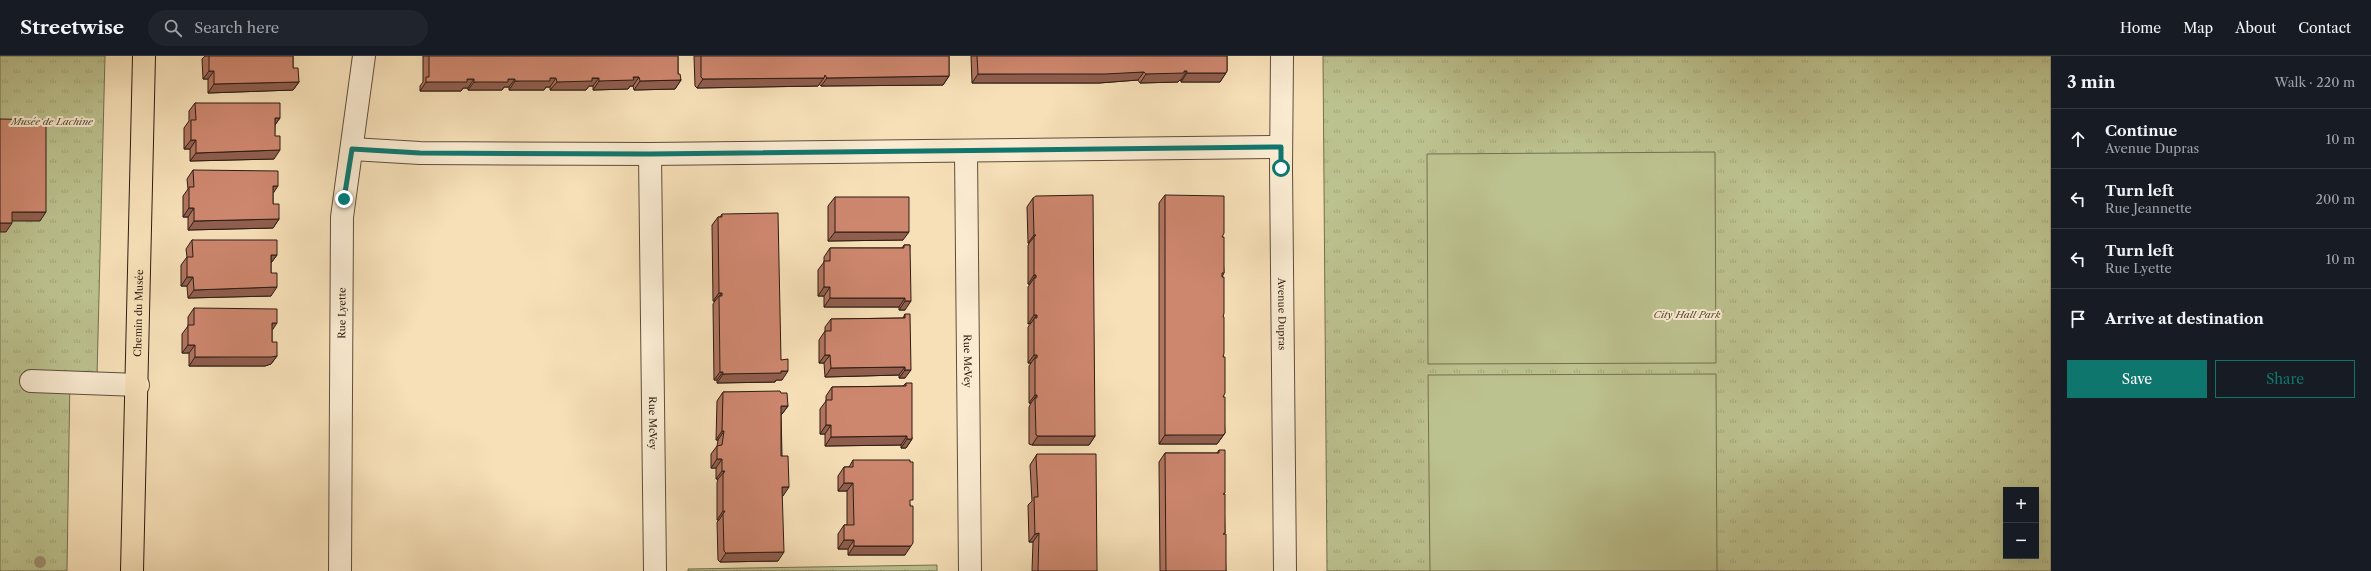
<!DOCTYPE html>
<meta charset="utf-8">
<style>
:root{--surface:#171b24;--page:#20242c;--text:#f1f3f6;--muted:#9ea1a6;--line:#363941;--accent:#0f766e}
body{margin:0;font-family:"Libre Caslon Text",serif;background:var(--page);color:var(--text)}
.controls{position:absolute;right:12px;bottom:12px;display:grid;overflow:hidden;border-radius:0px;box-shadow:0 4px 16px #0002}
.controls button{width:36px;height:36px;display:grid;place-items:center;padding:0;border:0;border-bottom:1px solid var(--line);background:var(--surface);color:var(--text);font:20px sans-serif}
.stop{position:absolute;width:12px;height:12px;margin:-9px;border:3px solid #0f766e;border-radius:50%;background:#fff}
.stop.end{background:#0f766e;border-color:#fff;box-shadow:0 1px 4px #0008}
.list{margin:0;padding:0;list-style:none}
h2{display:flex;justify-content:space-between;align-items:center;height:52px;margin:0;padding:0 16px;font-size:17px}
h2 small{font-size:13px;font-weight:400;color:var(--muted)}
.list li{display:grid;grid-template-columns:26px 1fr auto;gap:12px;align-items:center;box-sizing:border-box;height:60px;padding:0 16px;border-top:1px solid var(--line)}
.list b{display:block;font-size:15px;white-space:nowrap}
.list p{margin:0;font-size:13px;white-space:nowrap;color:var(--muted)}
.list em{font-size:13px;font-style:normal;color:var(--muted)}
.actions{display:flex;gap:8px;padding:12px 16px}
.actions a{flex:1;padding:9px 0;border:1px solid var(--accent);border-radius:0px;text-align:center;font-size:14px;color:var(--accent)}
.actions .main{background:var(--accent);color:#fff}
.icon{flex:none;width:22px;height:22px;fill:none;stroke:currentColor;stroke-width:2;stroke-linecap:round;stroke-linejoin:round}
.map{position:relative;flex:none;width:2051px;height:515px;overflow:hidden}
header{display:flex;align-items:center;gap:24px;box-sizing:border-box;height:56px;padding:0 20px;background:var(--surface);border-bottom:1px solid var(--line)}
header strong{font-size:19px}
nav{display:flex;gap:22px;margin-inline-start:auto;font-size:14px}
.search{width:280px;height:36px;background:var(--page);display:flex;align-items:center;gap:10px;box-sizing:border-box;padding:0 14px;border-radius:22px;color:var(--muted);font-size:15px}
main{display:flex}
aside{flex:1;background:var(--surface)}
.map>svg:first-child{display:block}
.park{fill:url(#park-tufts);stroke:#746f51;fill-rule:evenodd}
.garden{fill:#bcc28f;stroke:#746f51}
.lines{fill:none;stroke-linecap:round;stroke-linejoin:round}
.minor-casing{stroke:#5f4d3c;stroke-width:24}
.major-casing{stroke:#2c1c13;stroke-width:24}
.minor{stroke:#faebd1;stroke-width:22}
.major{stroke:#f7e0b8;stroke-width:22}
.tree{fill:#9f9072}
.wall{fill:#b1745f;stroke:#2c1c13}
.shaded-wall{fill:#905e4e;stroke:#2c1c13}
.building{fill:#ce876f;stroke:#2c1c13}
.route{stroke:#0f766e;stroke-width:5}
.labels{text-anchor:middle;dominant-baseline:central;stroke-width:4;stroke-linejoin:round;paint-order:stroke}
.park-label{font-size:10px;font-style:italic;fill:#574e38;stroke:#faebd1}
.street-label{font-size:10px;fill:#2c1c13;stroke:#faebd1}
</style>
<header>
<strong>Streetwise</strong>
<div class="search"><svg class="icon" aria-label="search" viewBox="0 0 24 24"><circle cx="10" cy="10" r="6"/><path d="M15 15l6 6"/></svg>Search here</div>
<nav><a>Home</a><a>Map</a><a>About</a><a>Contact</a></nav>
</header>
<main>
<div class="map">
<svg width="2051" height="515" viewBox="0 0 2051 515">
<defs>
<pattern id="park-tufts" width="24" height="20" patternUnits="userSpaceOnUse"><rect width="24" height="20" fill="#bcc28f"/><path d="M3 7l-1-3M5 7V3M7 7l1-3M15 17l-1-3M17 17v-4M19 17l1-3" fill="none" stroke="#a2a67a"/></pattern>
</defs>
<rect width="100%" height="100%" fill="#f7e0b8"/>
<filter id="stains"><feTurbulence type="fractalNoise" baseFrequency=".005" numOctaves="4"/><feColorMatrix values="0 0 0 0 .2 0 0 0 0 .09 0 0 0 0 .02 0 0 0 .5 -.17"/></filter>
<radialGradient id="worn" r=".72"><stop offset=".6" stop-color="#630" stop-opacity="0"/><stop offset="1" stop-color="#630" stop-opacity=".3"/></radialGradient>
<path class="park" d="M0 0H105L97 320 70 319 67 515H0Z
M1323 0H2051V515H1327ZM2006 434H2036V500H2006Z
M937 509V515H688V513Z"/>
<path class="garden" d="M1715 96 1716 307 1428 308 1427 98Z
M1716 318 1717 515H1430L1428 319Z"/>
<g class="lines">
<defs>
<g id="minor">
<path id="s1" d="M1282 0 1281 112 1285 515"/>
<path d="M352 93 420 97 650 98 1281 91"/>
<path id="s2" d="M966 95 970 515"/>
<path id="s3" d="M650 98 655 515"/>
<path d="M31 325 138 329"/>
<path id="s4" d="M340 515 342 161 364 0"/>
</g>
<g id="major">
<path id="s5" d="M132 515 144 0"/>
</g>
</defs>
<use href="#minor" class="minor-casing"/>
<use href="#major" class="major-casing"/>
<use href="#minor" class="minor"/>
<use href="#major" class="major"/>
</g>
<circle class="tree" cx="40" cy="506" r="6"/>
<path class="wall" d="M205 0H293V12L299 26 293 34 208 37V23H203L202 3Z
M423 0H678V18L681 24 675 33 634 34 633 30H630L628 33 593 34V30H589L586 34H550V31H546L544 34H509V31H504L502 34H468V32H463L461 35H420V30L423 26Z
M694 0H949V20L943 29 821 30 819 28 818 30 697 32 695 30Z
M971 0H1227V15L1220 26H1181V24H1180L1178 26 1140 27 1138 24 1099 27H972Z
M195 47 280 62 275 69 274 103 190 105V93H184V72L189 65V55Z
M193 114 273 138V148L279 163 273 172 188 174V161H183V140L188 133 187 123Z
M1165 139 1222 181 1224 217 1222 221 1223 341 1225 377 1217 388H1159V147Z
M835 141 903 184 828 185V150Z
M1033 142 1095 380 1089 389H1032L1029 388V351L1031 347H1029V310L1031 307H1028V271L1031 267 1028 268V231L1030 228H1028V190L1029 187H1028L1027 151Z
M722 158 781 304 782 324H776L775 326 717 327V324H714L713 248 715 245H713L712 169 718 161H720Z
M192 184 277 199 271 207V240L188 242 187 230H181V209L187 201 186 193Z
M904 189H910L905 254H899V251H824V240H818V214L824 206V201L830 192H902Z
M194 252 272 275V286L277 300 271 308 265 310H189V297H182V278L188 270V261Z
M905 258V322H899V319L825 321 824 307H819V284L825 275V271L831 263 903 262Z
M906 327 912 383 906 392H901V389L825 390V378H820V353L826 345V340L832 331 903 330Z
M723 336 781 337 788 350 782 358H781L783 440H782L778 505 720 506 718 504 717 466 719 464H717V427L718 423H716V412H711V398L717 390 718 384H716L717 345Z
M1219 394 1224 438 1225 477 1224 478 1226 515H1160L1159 406 1165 397H1217Z
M1037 398 1097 515H1032L1033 486H1029L1028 449 1032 445 1030 409Z
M853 404 910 448 905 499H848V493H838V478L844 469H847V435H838V420L844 411H849Z"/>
<path class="shaded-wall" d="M209 15H214L208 23H203Z
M1187 15 1181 24H1180L1178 26 1140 27 1146 18Z
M1144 16 1138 24 1099 27H972L978 18Z
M1187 17H1226L1220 26H1181Z
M949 20 943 29 821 30 827 22Z
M633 21H639L633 30H630L628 33 593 34 599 25Z
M550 22H556L550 31H546L544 34H509L515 25Z
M599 22 593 30H589L586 34H550L557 26Z
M824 22 818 30 697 32 703 23Z
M467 23H474L468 32H463L461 35H420L426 26Z
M508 23H515L509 31H504L502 34H468L474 26Z
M681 24 675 33 634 34 640 25Z
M299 26 293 34 208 37 214 28Z
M275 62H280L274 70Z
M191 84H196L190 93H184Z
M280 94 274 103 190 105 196 97Z
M273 130H278L272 139Z
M189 152H194L188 161H183Z
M12 156H46L40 165H6Z
M279 163 273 172 188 174 194 165Z
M0 167H12L6 176H0Z
M835 176H909L903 184 828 185Z
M1034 179H1036L1029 187H1028Z
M271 199H277L271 207Z
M1034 219H1036L1030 228H1028Z
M187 221H193L187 230H181Z
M277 231 271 240 188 242 194 234Z
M824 231H830L824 240H818Z
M719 237H722L719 241V240L715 245H713Z
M830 242H905L899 251H824Z
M905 245H911L905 254H899Z
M1034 259H1037L1031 267 1028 268Z
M272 267H277L271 276Z
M188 289H195L189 297H182Z
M825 299H830L824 307H819Z
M1034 299H1037L1031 307H1028Z
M277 300 271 308 265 310H189L195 301Z
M905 311 899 319 825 321 831 312Z
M905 314H911L905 322H899Z
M781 315H788L782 324H776L775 326 717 327 723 318Z
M720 316H723L717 324H714Z
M1035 339H1037L1031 347H1029Z
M781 350H788L782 358 775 359Z
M826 369H831L825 378H820Z
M722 375H724L718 384H716Z
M1225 377 1217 388H1159L1165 379Z
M907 380 901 389 825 390 831 381Z
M1038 380H1095L1089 389H1032Z
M907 383H912L906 392H901Z
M717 403H722L716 412H711Z
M722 415H725L718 423H716Z
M844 427H853L847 435H838Z
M782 431H789L783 440H776Z
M723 455H725L719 464H717Z
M1039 477 1033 486H1029L1035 478Z
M844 484H854L848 493H838Z
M854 490H911L905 499H848Z
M784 496 778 505 720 506 726 497Z"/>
<path class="building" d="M209 0H293V12H298L299 26 214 28V15H209Z
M429 0H678V18H680L681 24 640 25 639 21H633L634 24 599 25V22H592V25L557 26 556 22H550V25H515V23H508V26H474V23H467V26H426V21H429Z
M701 0H949V20L827 22 825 19 824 22 703 23 701 21Z
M977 0H1227V15L1226 17H1187V15H1184V17L1146 18 1144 16 1105 18H978Z
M195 47H280V62H275V80H280V94L196 97V84H191V64H196Z
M0 63 46 64V156H12V167H0Z
M193 114 278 115V130H273V148H279V163L194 165V152H189V131H194Z
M1093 139 1095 380H1038L1036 379 1035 342H1037V339H1035V302H1037V299H1034V262H1037V259H1034V222H1036V219H1034V181L1036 179H1034L1033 142 1036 140Z
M1165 139 1224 140V177L1222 181H1224V217H1222V221H1224V257L1223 261H1224V297L1223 301H1225V337L1223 341H1225V377L1223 379H1165Z
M835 141H909V176H835Z
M778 157 781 304 788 303V315H781V317L723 318V316H720L719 240H722V237H719L718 161H722V158Z
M192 184H277V199H271V217H277V231L194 234 193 221H187V201H193Z
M904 189H910L911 245H905V242H830V231H824V205H830V192H904Z
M194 252 277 253V267H272V286H277V300L271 301H195V289H188V269H194Z
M905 258H910L911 314H905V311L831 312 830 299H825V275H831V263L905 262Z
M906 327H912V383H907V380L831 381V369H826V344H832V331L906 330Z
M780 335 781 337H787L788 350H781V400H788L789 431H782L784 496 726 497 724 495 723 458 725 455H723V418L725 415H722V403H717V390L722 389 724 375H722L723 336Z
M1219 394H1225V437L1223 438H1225V477L1223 478H1226V515H1166L1165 397H1219Z
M1037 398H1096L1097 515H1038L1039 477 1035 478 1034 441H1038L1036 401Z
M853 404H910V406H913V444H910V450H913V487L911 490H854V484H844V469H854L853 427H844V411H853Z"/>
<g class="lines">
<path class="route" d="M344 143 352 93 420 97 650 98 1281 91V112"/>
</g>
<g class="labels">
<g class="park-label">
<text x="52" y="65">Musée de Lachine</text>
<text x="1687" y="258">City Hall Park</text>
</g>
<g class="street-label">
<text stroke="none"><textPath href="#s4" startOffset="258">Rue Lyette</textPath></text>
<text stroke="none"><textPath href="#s5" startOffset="258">Chemin du Musée</textPath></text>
<text stroke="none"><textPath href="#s1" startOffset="258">Avenue Dupras</textPath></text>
<text stroke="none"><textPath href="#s2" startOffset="210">Rue McVey</textPath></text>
<text stroke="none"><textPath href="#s3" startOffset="269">Rue McVey</textPath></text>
</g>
</g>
<rect width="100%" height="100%" filter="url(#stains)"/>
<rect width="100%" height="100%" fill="url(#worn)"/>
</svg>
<div class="controls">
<button>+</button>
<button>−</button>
</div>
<div class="stop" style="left:1281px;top:112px"></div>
<div class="stop end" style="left:344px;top:143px"></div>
</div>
<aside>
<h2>3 min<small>Walk · 220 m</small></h2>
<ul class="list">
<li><svg class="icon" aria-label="ahead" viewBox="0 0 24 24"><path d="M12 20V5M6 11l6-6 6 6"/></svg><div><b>Continue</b><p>Avenue Dupras</p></div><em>10 m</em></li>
<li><svg class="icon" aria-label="left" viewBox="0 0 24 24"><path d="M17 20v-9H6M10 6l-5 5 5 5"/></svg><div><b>Turn left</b><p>Rue Jeannette</p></div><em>200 m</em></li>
<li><svg class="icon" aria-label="left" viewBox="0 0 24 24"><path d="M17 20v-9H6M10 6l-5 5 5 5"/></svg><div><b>Turn left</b><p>Rue Lyette</p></div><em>10 m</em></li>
<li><svg class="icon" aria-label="arrive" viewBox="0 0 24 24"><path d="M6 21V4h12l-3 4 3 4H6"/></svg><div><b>Arrive at destination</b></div></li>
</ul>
<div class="actions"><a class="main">Save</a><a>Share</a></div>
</aside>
</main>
